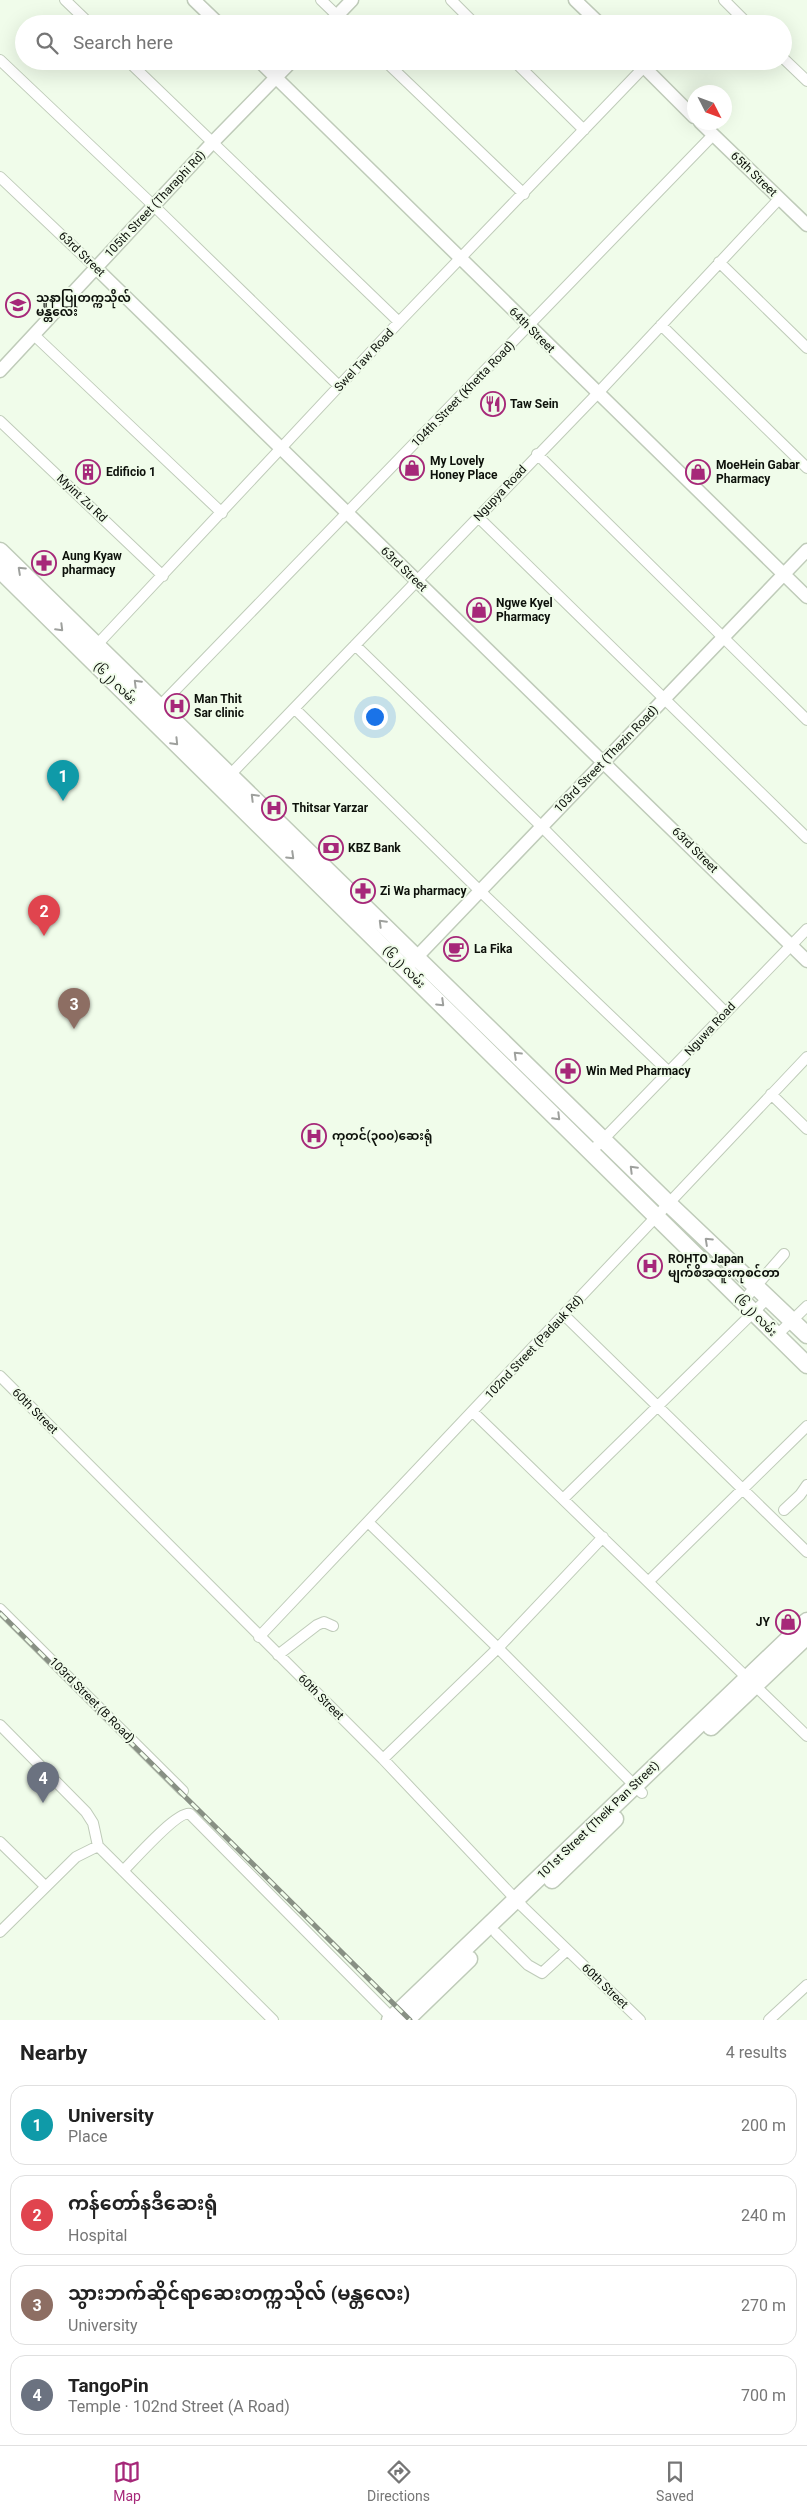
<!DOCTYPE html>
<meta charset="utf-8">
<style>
:root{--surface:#fff;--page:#f2f2f2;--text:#222;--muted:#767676;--line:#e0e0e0;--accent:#a62879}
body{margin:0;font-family:Roboto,"Noto Sans Myanmar",sans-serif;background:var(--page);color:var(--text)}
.compass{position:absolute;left:687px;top:85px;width:45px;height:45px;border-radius:50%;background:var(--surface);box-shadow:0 5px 20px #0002;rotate:132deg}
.you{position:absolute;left:374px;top:716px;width:18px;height:18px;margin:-12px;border:4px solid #fff;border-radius:50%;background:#1a73e8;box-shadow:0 0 0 8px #1a73e833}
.badge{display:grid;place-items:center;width:32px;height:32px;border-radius:50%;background:var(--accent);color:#fff;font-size:16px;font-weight:700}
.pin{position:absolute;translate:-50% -41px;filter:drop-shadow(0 1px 2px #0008)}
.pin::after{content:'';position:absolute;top:26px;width:18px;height:15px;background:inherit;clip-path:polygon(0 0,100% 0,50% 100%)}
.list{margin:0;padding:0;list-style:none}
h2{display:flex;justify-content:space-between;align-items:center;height:65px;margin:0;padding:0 20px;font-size:21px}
h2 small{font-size:16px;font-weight:400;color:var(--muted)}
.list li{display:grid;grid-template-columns:32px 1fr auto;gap:15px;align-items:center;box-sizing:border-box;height:80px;margin:0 10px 10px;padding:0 10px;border:1px solid var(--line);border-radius:15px}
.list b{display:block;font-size:19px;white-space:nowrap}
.list p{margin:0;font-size:16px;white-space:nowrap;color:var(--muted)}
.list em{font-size:16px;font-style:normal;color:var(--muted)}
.icon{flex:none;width:28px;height:28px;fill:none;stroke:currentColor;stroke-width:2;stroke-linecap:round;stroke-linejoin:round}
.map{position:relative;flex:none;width:807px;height:2020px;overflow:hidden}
.search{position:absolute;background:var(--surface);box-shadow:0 5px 20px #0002;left:15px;right:15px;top:15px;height:55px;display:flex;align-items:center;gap:12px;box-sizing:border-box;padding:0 18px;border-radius:28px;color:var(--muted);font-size:19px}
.sheet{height:425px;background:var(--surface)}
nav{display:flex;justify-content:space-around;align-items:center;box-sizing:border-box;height:70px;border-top:1px solid var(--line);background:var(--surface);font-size:14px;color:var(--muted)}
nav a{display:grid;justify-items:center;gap:2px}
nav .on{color:var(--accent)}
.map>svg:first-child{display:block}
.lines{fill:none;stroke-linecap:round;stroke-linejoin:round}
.minor-casing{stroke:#bfcbb9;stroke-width:12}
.tertiary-casing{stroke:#bfcbb9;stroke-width:15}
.primary-casing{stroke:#bfcbb9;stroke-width:19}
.minor{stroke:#fff;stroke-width:10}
.tertiary{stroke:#fff;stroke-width:12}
.primary{stroke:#fff;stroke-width:16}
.rail-casing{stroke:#889084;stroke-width:5}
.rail{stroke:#f0fcea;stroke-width:3;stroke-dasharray:9;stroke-linecap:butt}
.oneway{stroke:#9ea09d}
.labels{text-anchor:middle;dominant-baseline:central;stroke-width:4;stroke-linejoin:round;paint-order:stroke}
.street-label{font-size:12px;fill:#0d110b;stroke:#f0fcea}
.poi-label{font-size:12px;font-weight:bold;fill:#0d110b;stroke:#f0fcea;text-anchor:start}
</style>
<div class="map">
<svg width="807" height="2020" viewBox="0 0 807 2020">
<rect width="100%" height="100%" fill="#f0fcea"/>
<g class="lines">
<defs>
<path id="minor" d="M65 0 90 24
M321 0 346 24
M451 0 475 24
M724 0 748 24
M783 58 807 81
M0 60 154 206 339 386
M128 61 399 322
M385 61 524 194
M514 61 584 130
M0 177 96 268
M719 262 807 348
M661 325 807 468
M34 335 222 513
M0 421 163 576
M537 454 807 720
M478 517 807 838
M355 645 541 826 725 1012
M93 649 399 322 644 67
M295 709 480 891 669 1072
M155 711 713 135
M227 778 597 394 779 199
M771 1094 807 1129
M592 1151 807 929
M743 1301 784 1254
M564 1315 807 1552
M776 1336 807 1306
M0 1376 383 1759 523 1907 640 2020
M473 1412 807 1736
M563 1499 769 1297
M784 1510 800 1495 807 1485
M369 1523 498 1648 642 1793
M649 1581 807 1426
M0 1609 183 1791
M259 1637 807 1057
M278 1655 317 1625 324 1622 333 1626
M0 1725 86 1812 93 1823 98 1846 76 1857 0 1932
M383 1759 498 1648 603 1537
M0 1842 45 1886
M98 1846 273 2020
M123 1871C133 1861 178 1810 190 1814L392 2018
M496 1933 528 1965 542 1973 567 1950
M769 2020 807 1985"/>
<path id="tertiary" d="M194 0 219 24
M575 0 600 24
M329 24 352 0
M259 61 807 597
M638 61 694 117
M700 122 807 225
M96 268 807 961
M0 371 212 143 292 61
M411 963 807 550"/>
<path id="primary" d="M0 551 668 1203 807 1335
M0 570 807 1365
M711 1727 807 1636
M552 1880 615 1819
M390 2020 807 1621
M406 2020 469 1959"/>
</defs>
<use href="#minor" class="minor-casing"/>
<use href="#tertiary" class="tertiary-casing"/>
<use href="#primary" class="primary-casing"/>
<use href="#minor" class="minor"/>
<use href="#tertiary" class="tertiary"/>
<use href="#primary" class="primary"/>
<defs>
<path id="rail" d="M0 1613 410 2020"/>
</defs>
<use href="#rail" class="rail-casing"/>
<use href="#rail" class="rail"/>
</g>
<defs><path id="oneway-chevron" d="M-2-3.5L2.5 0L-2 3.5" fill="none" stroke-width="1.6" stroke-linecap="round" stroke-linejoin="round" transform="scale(1.25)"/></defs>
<g class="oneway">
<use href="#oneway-chevron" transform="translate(21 570) rotate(-137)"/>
<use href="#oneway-chevron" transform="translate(60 628) rotate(45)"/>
<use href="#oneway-chevron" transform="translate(137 683) rotate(-135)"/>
<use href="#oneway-chevron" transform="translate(175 742) rotate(46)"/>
<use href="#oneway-chevron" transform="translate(254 797) rotate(-135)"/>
<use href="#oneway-chevron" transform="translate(291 856) rotate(44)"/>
<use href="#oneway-chevron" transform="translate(382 923) rotate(-135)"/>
<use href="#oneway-chevron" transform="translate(441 1003) rotate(44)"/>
<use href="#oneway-chevron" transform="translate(517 1055) rotate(-136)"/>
<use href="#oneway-chevron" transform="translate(557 1117) rotate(45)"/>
<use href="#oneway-chevron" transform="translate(633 1169) rotate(-135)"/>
<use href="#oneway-chevron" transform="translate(708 1241) rotate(-137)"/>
</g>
<defs>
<symbol id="university-ring" viewBox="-11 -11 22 22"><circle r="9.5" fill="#f0fcea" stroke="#a62879" stroke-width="1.5"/><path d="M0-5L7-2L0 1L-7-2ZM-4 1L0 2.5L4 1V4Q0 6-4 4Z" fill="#a62879"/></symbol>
<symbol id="restaurant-ring" viewBox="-11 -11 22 22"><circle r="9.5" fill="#f0fcea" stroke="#a62879" stroke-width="1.5"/><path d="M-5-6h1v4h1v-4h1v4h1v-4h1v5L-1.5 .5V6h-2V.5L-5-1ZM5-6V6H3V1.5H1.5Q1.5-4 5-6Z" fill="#a62879"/></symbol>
<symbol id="shop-ring" viewBox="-11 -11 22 22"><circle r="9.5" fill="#f0fcea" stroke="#a62879" stroke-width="1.5"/><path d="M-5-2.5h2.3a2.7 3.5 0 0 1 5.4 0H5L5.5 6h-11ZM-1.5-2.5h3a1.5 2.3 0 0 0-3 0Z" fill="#a62879"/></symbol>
<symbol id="building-ring" viewBox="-11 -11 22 22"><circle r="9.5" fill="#f0fcea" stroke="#a62879" stroke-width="1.5"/><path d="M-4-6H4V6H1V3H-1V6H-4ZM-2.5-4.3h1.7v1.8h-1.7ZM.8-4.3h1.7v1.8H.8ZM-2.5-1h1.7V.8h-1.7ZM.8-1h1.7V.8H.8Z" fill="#a62879"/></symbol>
<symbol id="pharmacy-ring" viewBox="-11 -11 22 22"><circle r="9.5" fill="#f0fcea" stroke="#a62879" stroke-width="1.5"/><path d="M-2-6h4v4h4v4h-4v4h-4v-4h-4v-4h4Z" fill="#a62879"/></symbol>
<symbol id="hospital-ring" viewBox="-11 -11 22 22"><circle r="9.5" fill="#f0fcea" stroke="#a62879" stroke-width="1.5"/><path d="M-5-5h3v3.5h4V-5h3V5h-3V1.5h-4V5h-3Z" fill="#a62879"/></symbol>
<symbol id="bank-ring" viewBox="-11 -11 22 22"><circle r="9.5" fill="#f0fcea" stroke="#a62879" stroke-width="1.5"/><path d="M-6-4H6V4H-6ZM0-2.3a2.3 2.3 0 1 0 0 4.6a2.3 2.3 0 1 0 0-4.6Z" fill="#a62879"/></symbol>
<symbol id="cafe-ring" viewBox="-11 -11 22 22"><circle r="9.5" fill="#f0fcea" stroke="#a62879" stroke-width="1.5"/><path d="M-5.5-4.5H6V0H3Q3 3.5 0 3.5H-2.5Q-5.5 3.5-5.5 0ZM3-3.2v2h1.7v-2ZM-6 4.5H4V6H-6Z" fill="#a62879"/></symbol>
</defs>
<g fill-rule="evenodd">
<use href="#university-ring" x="4" y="291" width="28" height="28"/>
<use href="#restaurant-ring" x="479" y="390" width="28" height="28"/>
<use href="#shop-ring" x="398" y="454" width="28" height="28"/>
<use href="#building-ring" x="74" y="458" width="28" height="28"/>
<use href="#shop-ring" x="684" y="458" width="28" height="28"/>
<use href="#pharmacy-ring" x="30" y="549" width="28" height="28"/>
<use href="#shop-ring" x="465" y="596" width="28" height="28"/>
<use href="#hospital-ring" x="163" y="692" width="28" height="28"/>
<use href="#hospital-ring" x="260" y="794" width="28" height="28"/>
<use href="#bank-ring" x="317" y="834" width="28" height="28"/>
<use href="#pharmacy-ring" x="349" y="877" width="28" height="28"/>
<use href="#cafe-ring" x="442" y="935" width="28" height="28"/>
<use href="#pharmacy-ring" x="554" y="1057" width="28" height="28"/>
<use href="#hospital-ring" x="300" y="1122" width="28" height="28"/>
<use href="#hospital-ring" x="636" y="1252" width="28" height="28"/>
<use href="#shop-ring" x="774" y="1608" width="28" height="28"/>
</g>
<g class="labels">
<g class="street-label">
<text transform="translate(754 174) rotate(44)">65th Street</text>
<text transform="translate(155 204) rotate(-47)">105th Street (Tharaphi Rd)</text>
<text transform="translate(82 254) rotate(44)">63rd Street</text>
<text transform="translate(532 330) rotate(45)">64th Street</text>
<text transform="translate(364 360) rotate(-47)">Swel Taw Road</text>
<text transform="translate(463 394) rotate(-46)">104th Street (Khetta Road)</text>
<text transform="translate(500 493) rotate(-47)">Ngupya Road</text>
<text transform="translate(82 498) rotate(43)">Myint Zu Rd</text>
<text transform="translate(404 569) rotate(44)">63rd Street</text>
<text transform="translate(115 683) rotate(44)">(၆၂) လမ်း</text>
<text transform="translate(606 759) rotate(-46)">103rd Street (Thazin Road)</text>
<text transform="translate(695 850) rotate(45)">63rd Street</text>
<text transform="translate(404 967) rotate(45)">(၆၂) လမ်း</text>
<text transform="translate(710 1029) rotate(-47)">Nguwa Road</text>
<text transform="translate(756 1315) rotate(46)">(၆၂) လမ်း</text>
<text transform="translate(534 1347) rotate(-47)">102nd Street (Padauk Rd)</text>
<text transform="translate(35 1411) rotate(45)">60th Street</text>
<text transform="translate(321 1697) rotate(45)">60th Street</text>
<text transform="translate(92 1700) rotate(45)">103rd Street (B Road)</text>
<text transform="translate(598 1820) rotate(-44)">101st Street (Theik Pan Street)</text>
<text transform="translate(605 1986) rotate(44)">60th Street</text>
</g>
<g class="poi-label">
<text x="36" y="298">သူနာပြုတက္ကသိုလ်<tspan x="36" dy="14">မန္တလေး</tspan></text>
<text x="510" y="404">Taw Sein</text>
<text x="430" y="461">My Lovely<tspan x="430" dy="14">Honey Place</tspan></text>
<text x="716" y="465">MoeHein Gabar<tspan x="716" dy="14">Pharmacy</tspan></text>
<text x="106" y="472">Edificio 1</text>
<text x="62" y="556">Aung Kyaw<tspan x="62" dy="14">pharmacy</tspan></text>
<text x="496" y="603">Ngwe Kyel<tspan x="496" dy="14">Pharmacy</tspan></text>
<text x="194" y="699">Man Thit<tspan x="194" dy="14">Sar clinic</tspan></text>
<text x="292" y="808">Thitsar Yarzar</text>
<text x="348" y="848">KBZ Bank</text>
<text x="380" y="891">Zi Wa pharmacy</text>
<text x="474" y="949">La Fika</text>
<text x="586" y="1071">Win Med Pharmacy</text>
<text x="332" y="1136">ကုတင်(၃၀၀)ဆေးရုံ</text>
<text x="668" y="1259">ROHTO Japan<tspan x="668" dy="14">မျက်စိအထူးကုစင်တာ</tspan></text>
<text x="770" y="1622" text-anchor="end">JY</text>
</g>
</g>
</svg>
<svg class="compass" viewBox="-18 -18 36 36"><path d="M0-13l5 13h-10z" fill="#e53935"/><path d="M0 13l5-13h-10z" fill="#767676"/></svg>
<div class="you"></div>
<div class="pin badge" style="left:63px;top:801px;background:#0f9aa8">1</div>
<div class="pin badge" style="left:44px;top:936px;background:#e0444e">2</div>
<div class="pin badge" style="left:74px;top:1029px;background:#8d6e63">3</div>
<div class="pin badge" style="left:43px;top:1803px;background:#6b7280">4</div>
<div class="search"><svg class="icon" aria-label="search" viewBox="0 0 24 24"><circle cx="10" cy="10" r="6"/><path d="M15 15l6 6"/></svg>Search here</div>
</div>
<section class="sheet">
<h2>Nearby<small>4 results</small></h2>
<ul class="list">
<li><span class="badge" style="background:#0f9aa8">1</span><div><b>University</b><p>Place</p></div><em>200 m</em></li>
<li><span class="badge" style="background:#e0444e">2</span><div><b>ကန်တော်နဒီဆေးရုံ</b><p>Hospital</p></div><em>240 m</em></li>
<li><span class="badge" style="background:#8d6e63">3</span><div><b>သွားဘက်ဆိုင်ရာဆေးတက္ကသိုလ် (မန္တလေး)</b><p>University</p></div><em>270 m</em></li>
<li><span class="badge" style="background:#6b7280">4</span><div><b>TangoPin</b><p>Temple · 102nd Street (A Road)</p></div><em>700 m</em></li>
</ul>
</section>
<nav>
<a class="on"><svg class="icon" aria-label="map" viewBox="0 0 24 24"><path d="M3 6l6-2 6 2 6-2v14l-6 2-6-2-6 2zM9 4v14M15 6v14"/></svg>Map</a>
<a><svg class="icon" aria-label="directions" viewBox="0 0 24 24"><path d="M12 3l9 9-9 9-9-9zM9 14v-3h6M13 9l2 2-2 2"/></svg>Directions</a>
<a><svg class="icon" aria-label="saved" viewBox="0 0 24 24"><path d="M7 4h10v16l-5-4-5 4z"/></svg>Saved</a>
</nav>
